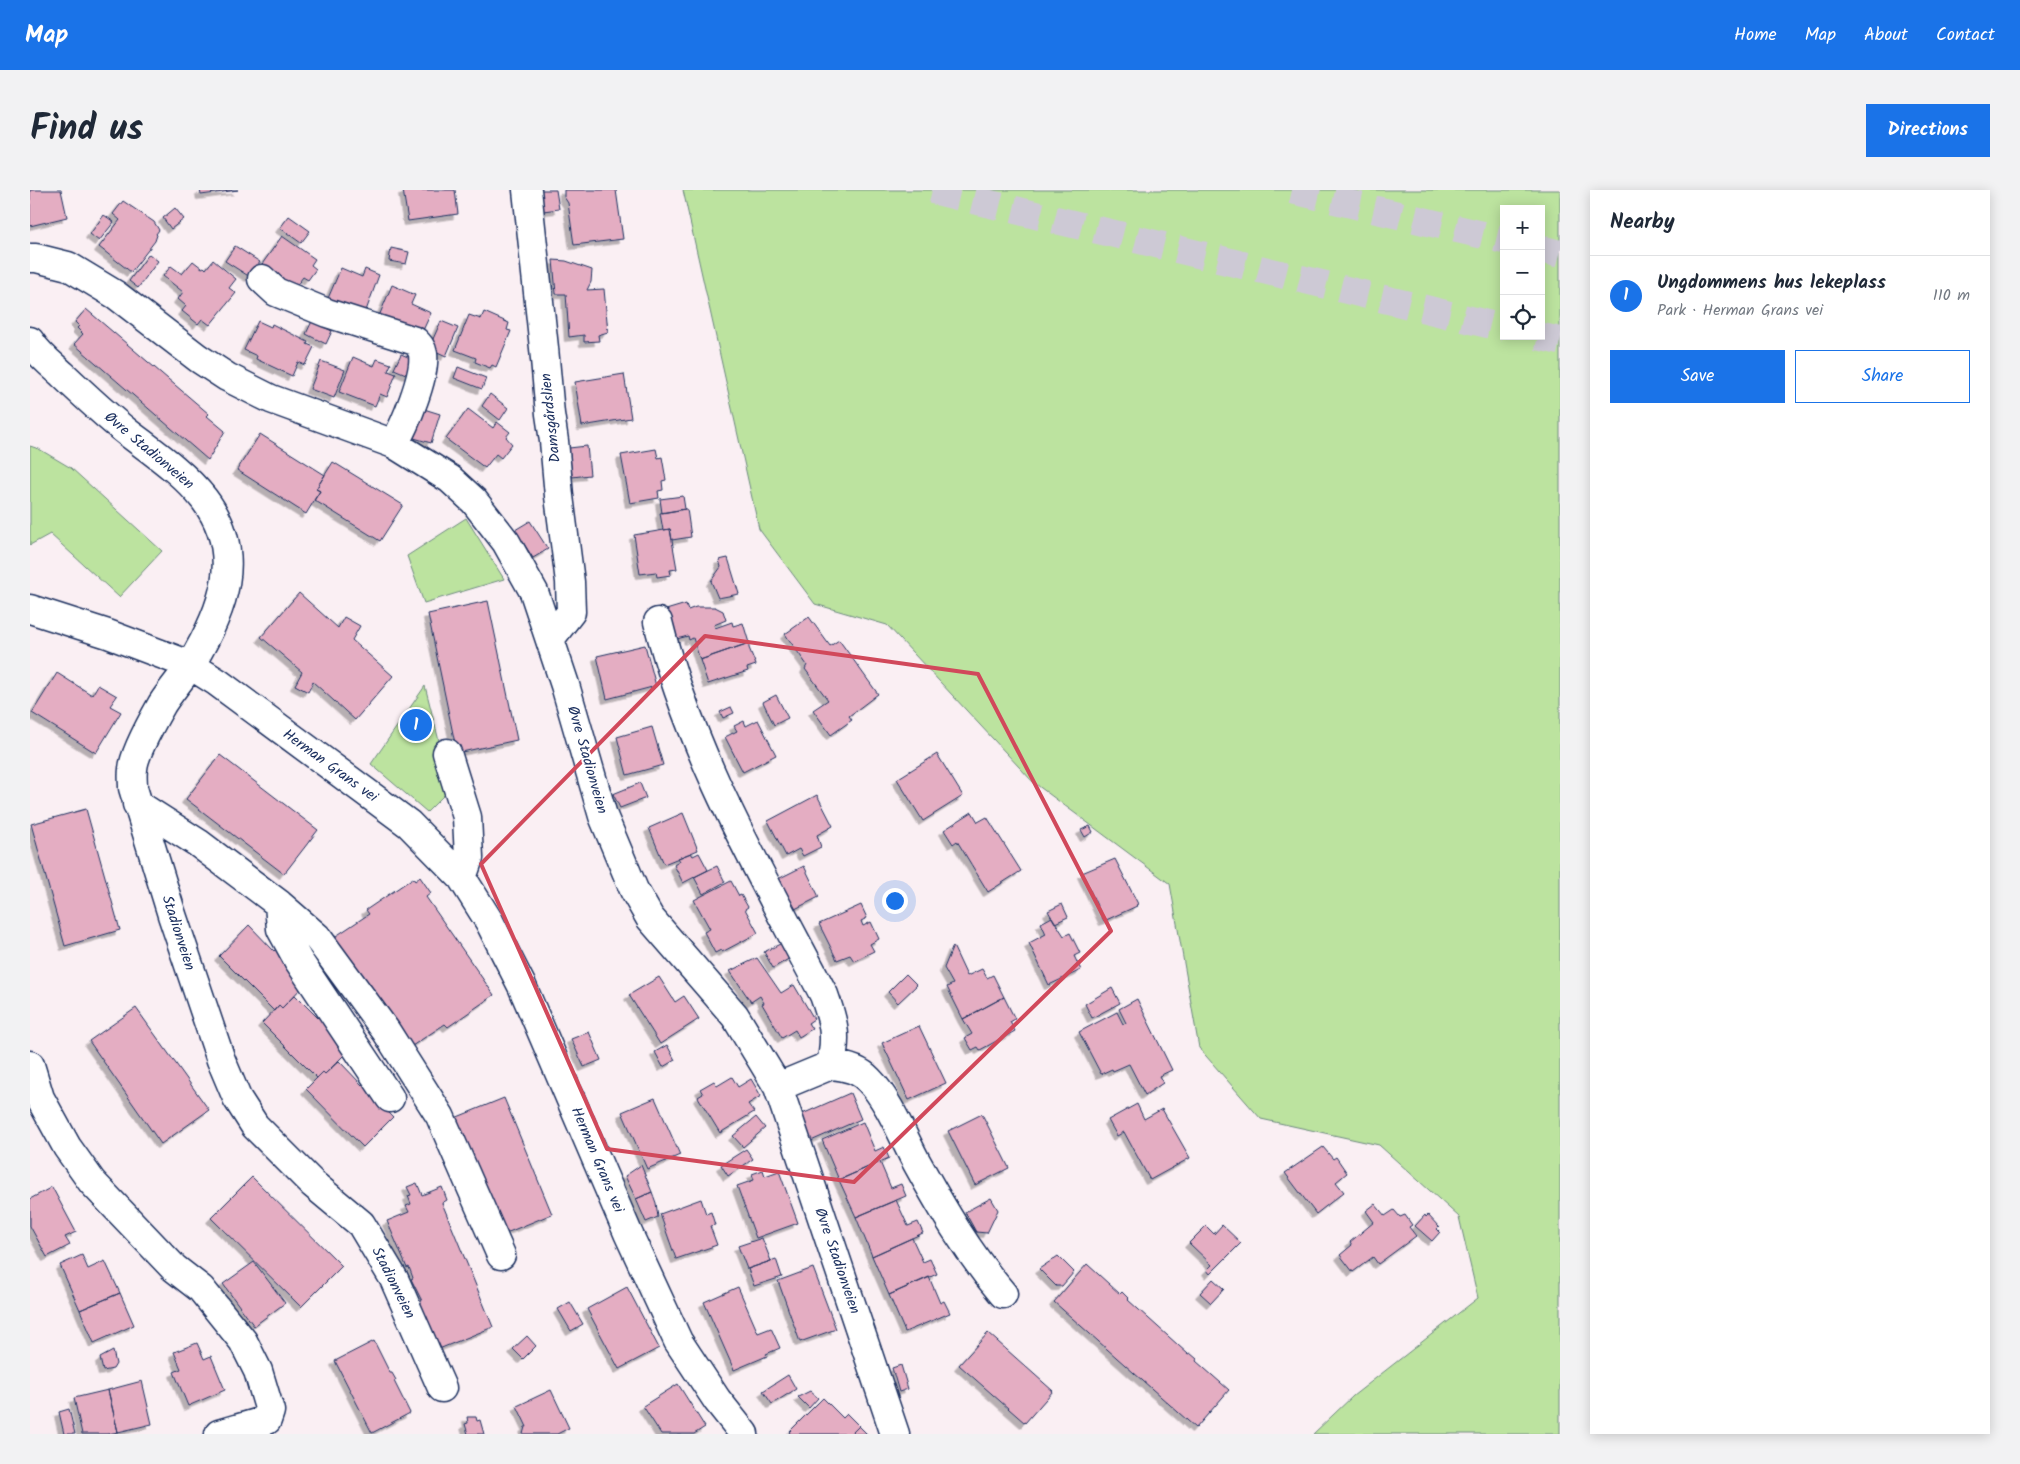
<!DOCTYPE html>
<meta charset="utf-8">
<style>
:root{--surface:#fff;--page:#f2f2f3;--text:#1f2937;--muted:#747a83;--line:#e0e1e3;--accent:#1a73e8}
body{margin:0;font-family:Kalam,sans-serif;background:var(--page);color:var(--text)}
.controls{position:absolute;right:15px;top:15px;display:grid;overflow:hidden;border-radius:0px;box-shadow:0 2px 12px #0003}
.controls button{width:45px;height:45px;display:grid;place-items:center;padding:0;border:0;border-bottom:1px solid var(--line);background:var(--surface);color:var(--text);font:25px sans-serif}
.you{position:absolute;left:864px;top:710px;width:18px;height:18px;margin:-12px;border:4px solid #fff;border-radius:50%;background:#1a73e8;box-shadow:0 0 0 8px #1a73e833}
.badge{display:grid;place-items:center;width:32px;height:32px;border-radius:50%;background:var(--accent);color:#fff;font-size:16px;font-weight:700}
.pin{position:absolute;translate:-50% -50%;border:2px solid #fff;box-shadow:0 1px 5px #0006}
.list{margin:0;padding:0;list-style:none}
h2{display:flex;justify-content:space-between;align-items:center;height:65px;margin:0;padding:0 20px;font-size:21px}
h2 small{font-size:16px;font-weight:400;color:var(--muted)}
.list li{display:grid;grid-template-columns:32px 1fr auto;gap:15px;align-items:center;box-sizing:border-box;height:80px;padding:0 20px;border-top:1px solid var(--line)}
.list b{display:block;font-size:19px;white-space:nowrap}
.list p{margin:0;font-size:16px;white-space:nowrap;color:var(--muted)}
.list em{font-size:16px;font-style:normal;color:var(--muted)}
.actions{display:flex;gap:10px;padding:15px 20px}
.actions a{flex:1;padding:11px 0;border:1px solid var(--accent);border-radius:0px;text-align:center;font-size:18px;color:var(--accent)}
.actions .main{background:var(--accent);color:#fff}
.icon{flex:none;width:28px;height:28px;fill:none;stroke:currentColor;stroke-width:2;stroke-linecap:round;stroke-linejoin:round}
.map{position:relative;flex:none;width:1530px;height:1244px;overflow:hidden;border-radius:0px}
header{display:flex;align-items:center;gap:30px;box-sizing:border-box;height:70px;padding:0 25px;background:var(--accent);color:#fff}
header strong{font-size:24px}
nav{display:flex;gap:28px;margin-inline-start:auto;font-size:18px}
.intro{display:flex;align-items:center;justify-content:space-between;box-sizing:border-box;height:120px;padding:0 30px}
h1{margin:0;font-size:35px}
.button{padding:12px 22px;border-radius:0px;background:var(--accent);color:#fff;font-size:18px;font-weight:700}
main{display:flex;gap:30px;padding:0 30px}
aside{flex:1;background:var(--surface);border-radius:0px;box-shadow:0 2px 12px #0003}
.map>svg:first-child{display:block}
.green{fill:#bce39f;stroke:#6c897e;fill-rule:evenodd}
.building{fill:#e4adc2;stroke:#1b2f5e;filter:url(#shadow)}
.lines{fill:none;stroke-linecap:round;stroke-linejoin:round}
.highway-tunnel{stroke:#cdc9d5;stroke-width:28;stroke-dasharray:28 14;stroke-linecap:butt}
.minor-casing{stroke:#1b2f5e;stroke-width:31}
.minor{stroke:#fff;stroke-width:28}
.marked{fill:none;stroke:#d1495b;stroke-width:4;stroke-linejoin:round}
.labels{text-anchor:middle;dominant-baseline:central;stroke-width:4;stroke-linejoin:round;paint-order:stroke}
.street-label{font-size:15px;fill:#1b2f5e;stroke:#fff}
</style>
<header>
<strong>Map</strong>
<nav><a>Home</a><a>Map</a><a>About</a><a>Contact</a></nav>
</header>
<div class="intro"><h1>Find us</h1><a class="button">Directions</a></div>
<main>
<div class="map">
<svg width="1530" height="1244" viewBox="0 0 1530 1244">
<defs>
<filter id="shadow"><feDropShadow dx="-4.5" dy="4.5" stdDeviation="0" flood-color="#0004"/></filter>
</defs>
<rect width="100%" height="100%" fill="#faeff3"/>
<filter id="ink" filterUnits="userSpaceOnUse"><feTurbulence type="fractalNoise" baseFrequency=".02" numOctaves="2"/><feDisplacementMap in="SourceGraphic" scale="10" xChannelSelector="R" yChannelSelector="G"/><feConvolveMatrix kernelMatrix="1 2 1 2 8 2 1 2 1" color-interpolation-filters="sRGB"/></filter>
<g filter="url(#ink)">
<path class="green" d="M653 0H1530V1244H1283L1323 1206 1448 1108 1429 1027 1349 955 1231 929 1169 858 1140 694 1003 592 857 435 785 414 729 339ZM1474 19H1511V146H1474Z
M0 256 9 259 41 278 132 361 89 407 20 344 0 355Z
M436 328 474 389 394 413 377 366Z
M395 496 421 598 397 622 341 574Z"/>
<path class="building" d="M0 0H31L37 27 0 36Z
M170 0H208L171 5Z
M373 0H425L428 24 378 31Z
M511 0H526L529 19 513 21Z
M534 0H586L593 49 544 55 538 13 534 7Z
M93 11 124 32 129 40 126 44 127 45 125 51 101 82 69 57 90 30 83 24Z
M145 18 154 29 141 39 133 28Z
M74 25 84 32 69 51 60 44Z
M259 26 280 41 271 53 250 38Z
M252 46 285 69 281 75 286 79 278 90 273 87 263 100 230 77Z
M205 56 230 72 220 87 195 71Z
M361 58 379 62 376 74 359 71Z
M119 64 128 71 108 98 99 91Z
M183 70 206 89 199 98 206 103 180 135 172 129 168 134 152 121 156 116 148 109 153 102 133 86 141 76 152 84 163 71 172 78 174 77 176 79Z
M523 70 536 71 562 80 561 92 557 100 574 99 578 142 568 145 569 151 554 152V145L539 147 536 104H526Z
M311 78 332 87 335 79 349 85 333 129 296 113Z
M362 95 385 105 381 114 401 123 389 149 347 131Z
M56 119 179 224 177 226 195 241 178 270 44 154 53 144 47 138 49 136 45 132Z
M454 122 479 133 477 140 481 141 466 177 462 175 460 178 445 172 446 168 425 160 439 125 451 129Z
M228 131 241 137 242 134 278 152 277 154 284 157 275 175 268 172 262 186 226 169 227 166 214 160Z
M282 131 302 141 296 154 276 144Z
M411 131 428 138 416 166 399 158Z
M371 164 390 172 383 187 364 179Z
M323 167 344 176 347 169 361 174 358 181 366 184 357 207 350 204 345 216 309 202Z
M291 171 315 180 304 208 280 199Z
M428 177 456 188 452 199 424 188Z
M594 184 601 228 552 236 545 192Z
M460 204 478 218 470 230 452 216Z
M394 219 410 224 401 253 384 248Z
M438 219 463 238 467 232 480 242 476 247 482 254 471 268 466 264 455 278 416 249Z
M230 244 295 285 286 299 290 301 276 324 207 280Z
M557 256 560 285 542 287 539 258Z
M626 259 628 268 632 267 636 290 632 291 633 300 628 301 629 308 600 313 591 265Z
M303 272 373 315 350 351 284 310 290 301 286 299Z
M653 306 655 319 632 323 630 309Z
M655 319H657L661 347 642 350 640 339 633 340 630 323Z
M500 331 518 359 503 368 485 340Z
M640 339 647 379 640 380 641 385 627 387 626 382 610 384 604 345Z
M698 368 709 404 688 408 681 391 691 377 689 370Z
M269 403 308 438 314 427 330 436 322 450 363 486 325 530 283 492 278 502 265 495 272 482 231 447Z
M458 411 487 550 427 563 398 424Z
M656 414 658 420 666 417H685L693 421 696 430 684 435 685 438 702 432 703 436 713 433 719 453 670 470 663 448 659 450 658 446 643 450 636 420Z
M779 427 800 456 809 450 848 504 819 526 822 530 801 545 783 520 798 510 775 479 777 475 755 444Z
M719 453V458L726 475 717 478 718 481 678 494 670 470Z
M615 455 626 496 577 509 567 466Z
M27 483 62 505 68 495 87 506 80 516 91 522 66 563 2 523Z
M746 505 758 528 744 535 733 512Z
M701 517 704 523 693 528 690 522Z
M728 530 746 565 713 582 695 547 707 541 704 536 714 531 716 536Z
M622 537 633 575 597 585 587 547Z
M907 564 933 606 893 631 867 589Z
M190 565 288 640 254 684 156 609Z
M610 593 616 608 590 618 583 604Z
M787 605 803 636 787 645 791 657 773 666 769 659 756 666 738 631Z
M56 619 90 740 35 756 1 634Z
M942 622 948 632 957 627 991 681 958 702 927 651 923 654 914 640Z
M653 623 668 660 634 674 619 638Z
M1060 636 1063 642 1055 647 1051 640Z
M661 663 663 666 669 663 678 680 653 693 644 675 650 671 648 668Z
M1085 669 1108 714 1106 715 1107 716 1074 731 1052 683Z
M687 676 695 692 673 704 664 687Z
M774 676 789 707 763 720 748 689Z
M390 687 401 703 396 707 464 805 418 837 415 834 376 860 300 750 339 724 336 720 383 688 385 691Z
M701 691 709 706 711 705 718 717 715 719 728 743 692 762 691 760 685 763 674 742 680 739 664 710Z
M1032 714 1038 727 1025 733 1018 721Z
M831 715 837 728 831 731 833 736 841 732 849 749 840 754 844 761 824 771 820 765 807 770 789 734Z
M1022 727 1034 746 1040 743 1050 763 1044 766 1051 780 1019 795 999 753 1016 744 1011 733Z
M219 735 244 761 246 759 253 765 251 768 276 793 252 818 249 815 244 821 189 766Z
M754 752 762 767 743 778 734 762Z
M923 756 937 786 952 779 957 788 963 785 974 807 933 829 917 797 923 794 914 778Z
M727 768 751 803 764 795 784 829 778 833 782 839 769 847 765 840 752 848 732 814 734 813 730 806 721 812 700 781Z
M876 784 887 795 868 813 858 802Z
M629 787 645 812 654 806 669 829 630 854 599 805Z
M1082 798 1090 813 1062 828 1055 814Z
M265 805 288 828 290 826 297 833 295 835 319 860 295 884 293 882 287 888 232 833 249 815 252 818Z
M974 807 985 829 980 832 985 841 950 860 948 857 942 860 935 848 942 844 933 829Z
M1107 809 1142 880 1129 886 1133 893 1115 905 1099 874 1083 881 1082 879 1071 884 1049 842 1087 822 1093 834 1096 833 1089 819Z
M106 818 179 920 131 954 59 851Z
M889 836 916 893 879 910 852 853Z
M559 842 571 870 554 877 541 849Z
M637 855 645 870 633 877 625 862Z
M309 871 332 895 334 893 340 900 339 902 363 927 333 957 276 899 293 882 295 884Z
M702 887 708 897 721 889 731 906 718 914 724 922 690 943 668 907 673 904 670 899 684 891 687 896Z
M820 903 831 929 781 951 770 925Z
M474 908 522 1024 469 1046 420 930Z
M625 908 650 965 617 979 592 922Z
M1107 914 1114 929 1132 919 1160 968 1120 990 1094 942 1087 946 1078 930Z
M952 924 979 978 945 995 918 941Z
M726 927 735 938 713 957 703 946Z
M833 932 845 961 854 957 859 968 809 990 792 950Z
M1293 957 1303 969 1306 967 1317 983 1306 992 1314 1002 1286 1024 1255 983Z
M716 959 723 969 698 986 691 975Z
M850 972 861 998 871 994 876 1006 826 1027 809 990Z
M611 975 622 1002 606 1009 595 986Z
M733 980 735 986 749 981 768 1033 726 1048 707 996 724 990 722 984Z
M222 987 312 1076 271 1117 181 1028Z
M387 993 392 1005 412 997 417 1010 412 1013 463 1137 409 1159 389 1112 392 1111 381 1089 383 1088 379 1077 377 1078 357 1031 379 1022 376 1016 381 1014 378 1006 381 1005 377 997Z
M22 997 46 1042 35 1047 40 1055 17 1067 0 1036V1009Z
M622 1002 626 1013 628 1027 616 1032 606 1009Z
M961 1008 968 1020 957 1043 946 1042 935 1022Z
M671 1009 676 1024 681 1022 685 1035 680 1036 687 1055 646 1069 630 1024Z
M866 1010 878 1036 888 1032 893 1043 842 1066 826 1027Z
M1345 1014 1355 1026 1364 1020 1370 1027 1375 1025 1382 1035 1379 1037 1386 1046 1348 1074 1343 1067 1323 1082 1310 1065 1322 1055 1320 1052 1344 1032 1336 1021Z
M1395 1025 1396 1027 1398 1025 1409 1037 1407 1039 1410 1042 1402 1051 1385 1036Z
M1192 1035 1211 1053 1180 1084 1177 1080 1182 1075 1159 1053 1176 1036 1184 1044Z
M732 1048 741 1071 717 1079 708 1056Z
M882 1048 893 1072 900 1069 907 1084 859 1105 842 1066Z
M52 1065 58 1079 75 1071 90 1103 50 1120 30 1075Z
M1028 1066 1044 1082 1032 1096H1026L1009 1079Z
M746 1069 752 1087 724 1096 718 1079Z
M224 1072 255 1113 224 1136 193 1094Z
M1057 1074 1090 1104 1092 1102 1099 1109 1098 1110 1158 1164 1160 1163 1167 1169 1166 1171 1199 1200 1166 1238 1024 1112Z
M783 1078 806 1139 770 1152 748 1091Z
M899 1087 910 1113 914 1111 920 1123 875 1142 859 1105Z
M1183 1089 1194 1099 1181 1113 1170 1103Z
M597 1097 629 1158 589 1179 557 1119Z
M708 1097 728 1143 741 1138 750 1158 736 1164 737 1166 704 1180 674 1112Z
M90 1103 104 1135 64 1153 50 1120Z
M540 1112 553 1134 541 1141 528 1119Z
M958 1143 1023 1201 995 1233 929 1175Z
M497 1146 506 1156 493 1169 483 1159Z
M344 1151 360 1183H362L366 1190 364 1191 380 1223 342 1243 305 1171Z
M167 1153 174 1169 181 1166 195 1200 158 1216 144 1182 151 1179 144 1162Z
M83 1161 86 1174 83 1179 73 1181 70 1168Z
M871 1175 878 1199 869 1202 862 1178Z
M758 1185 766 1199 742 1214 733 1201Z
M112 1191 122 1234 88 1242 78 1200Z
M648 1194 675 1237 664 1244H631L613 1216Z
M78 1200 88 1242 78 1244H52L44 1208Z
M521 1200 539 1238 527 1244H493L495 1237H497L487 1216Z
M780 1201 788 1208 779 1218 768 1207Z
M793 1208 813 1228 817 1224 829 1236 821 1244H761L759 1242Z
M39 1219 45 1244H34L29 1222Z
M437 1227H446L447 1231 450 1230 454 1244H438L435 1234 438 1233Z
M829 1236 837 1244H821Z"/>
<g class="lines">
<path class="highway-tunnel" d="M902 0 1474 138
M1262 0 1474 50
M1511 59 1530 64
M1508 146 1530 151"/>
<defs>
<path id="minor" d="M497 0 514 158 520 224 524 251 529 306 540 392 541 422 520 449
M0 68H6L38 76 86 105 168 168 197 187 241 209 364 254 420 289 444 311 476 352 504 402 535 495 573 626 604 700 620 728 705 826 748 897 865 1244
M232 89 246 102 297 123 385 151C389 155 392 158 393 164 396 185 375 235 364 254
M0 151C8 164 21 174 32 184 53 204 74 224 97 242 123 262 153 282 174 309 216 364 193 421 161 474 152 488 141 500 132 514 124 528 104 564 103 579 102 586 103 592 103 598L142 725 191 870 207 908 225 936 283 994 331 1034 364 1089 412 1198
M0 419 78 444 160 475 187 492 379 634 432 688 459 731 492 796 598 1043 648 1151 687 1210 714 1244
M628 432C661 565 731 684 794 805 804 833 807 845 801 875L748 897
M417 563 437 627 439 668 432 688
M107 614 168 653 249 714 287 747 356 841 410 926 471 1065
M249 714 251 739 268 770 360 908
M0 875 10 908 37 957 62 992 144 1078 171 1099 213 1151 228 1181 240 1221 237 1230 189 1244
M801 875C815 876 829 879 839 890 858 909 874 949 887 973 913 1020 938 1063 973 1104"/>
</defs>
<use href="#minor" class="minor-casing"/>
<use href="#minor" class="minor"/>
</g>
</g>
<path class="marked" d="M675 446 948 484 1081 741 824 992 577 959 451 674Z"/>
<g class="labels">
<g class="street-label">
<text transform="translate(521 228) rotate(-96)">Damsgårdslien</text>
<text transform="translate(119 261) rotate(40)">Øvre Stadionveien</text>
<text transform="translate(557 570) rotate(74)">Øvre Stadionveien</text>
<text transform="translate(300 576) rotate(36)">Herman Grans vei</text>
<text transform="translate(148 743) rotate(72)">Stadionveien</text>
<text transform="translate(567 970) rotate(67)">Herman Grans vei</text>
<text transform="translate(807 1071) rotate(71)">Øvre Stadionveien</text>
<text transform="translate(363 1093) rotate(63)">Stadionveien</text>
</g>
</g>
</svg>
<div class="controls">
<button>+</button>
<button>−</button>
<button><svg class="icon" aria-label="locate" viewBox="0 0 24 24"><circle cx="12" cy="12" r="6"/><path d="M12 2v4M12 18v4M2 12h4M18 12h4"/></svg></button>
</div>
<div class="you"></div>
<div class="pin badge" style="left:386px;top:535px">1</div>
</div>
<aside>
<h2>Nearby<small></small></h2>
<ul class="list">
<li><span class="badge">1</span><div><b>Ungdommens hus lekeplass</b><p>Park · Herman Grans vei</p></div><em>110 m</em></li>
</ul>
<div class="actions"><a class="main">Save</a><a>Share</a></div>
</aside>
</main>
